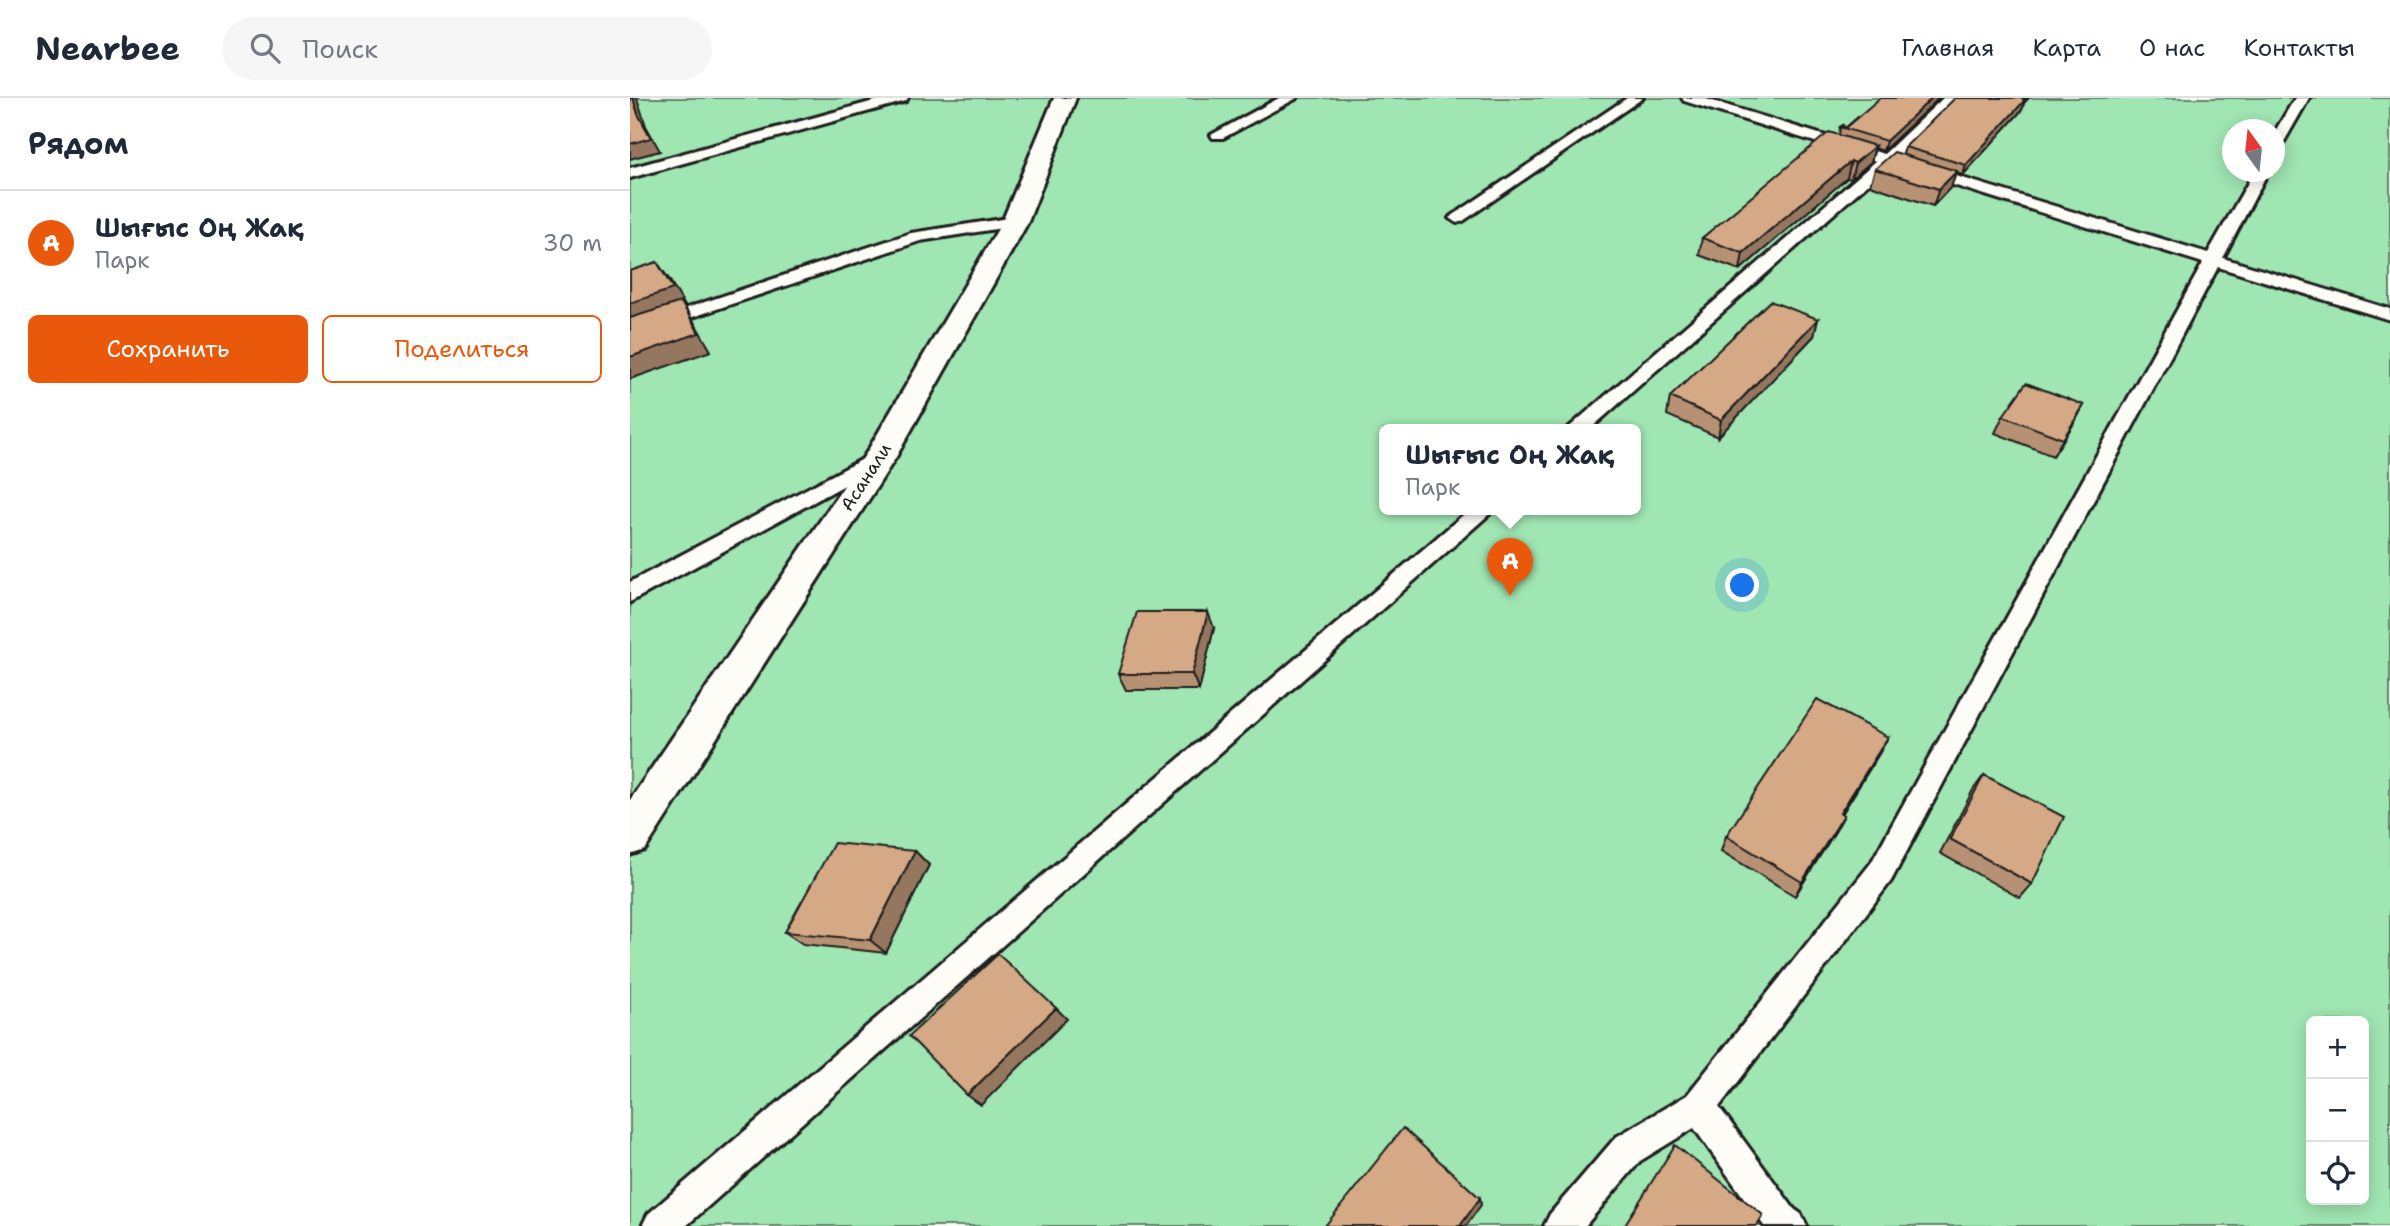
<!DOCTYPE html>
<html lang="ru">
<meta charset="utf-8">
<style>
:root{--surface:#fff;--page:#f6f6f7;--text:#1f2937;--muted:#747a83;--line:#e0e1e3;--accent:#ea580c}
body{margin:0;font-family:"Shantell Sans",sans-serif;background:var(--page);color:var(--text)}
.controls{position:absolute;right:21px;bottom:21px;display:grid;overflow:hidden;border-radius:10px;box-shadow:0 4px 18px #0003}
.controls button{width:63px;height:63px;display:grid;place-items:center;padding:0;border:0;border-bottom:2px solid var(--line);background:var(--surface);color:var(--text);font:35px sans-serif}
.compass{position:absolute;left:1592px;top:21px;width:63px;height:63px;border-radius:50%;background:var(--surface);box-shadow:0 4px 18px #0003;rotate:345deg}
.you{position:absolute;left:1113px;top:488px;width:24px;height:24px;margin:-18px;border:5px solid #fff;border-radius:50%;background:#1a73e8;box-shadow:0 0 0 10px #1a73e833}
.badge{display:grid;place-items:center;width:46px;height:46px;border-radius:50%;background:var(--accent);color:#fff;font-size:23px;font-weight:700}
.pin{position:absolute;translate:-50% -58px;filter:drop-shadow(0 2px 4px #0008)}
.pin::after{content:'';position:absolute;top:37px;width:24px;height:21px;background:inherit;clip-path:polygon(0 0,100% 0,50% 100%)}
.popup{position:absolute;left:749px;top:326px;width:262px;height:91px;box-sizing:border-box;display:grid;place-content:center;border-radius:10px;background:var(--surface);filter:drop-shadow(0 2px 5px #0005);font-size:23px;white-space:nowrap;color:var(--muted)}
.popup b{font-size:26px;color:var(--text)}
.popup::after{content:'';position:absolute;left:50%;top:100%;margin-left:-14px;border:14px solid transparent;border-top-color:var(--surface)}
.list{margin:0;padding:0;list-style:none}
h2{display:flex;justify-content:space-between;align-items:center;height:91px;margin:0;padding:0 28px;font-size:30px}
h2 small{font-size:23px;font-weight:400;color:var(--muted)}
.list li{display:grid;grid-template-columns:46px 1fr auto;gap:21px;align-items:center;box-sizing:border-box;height:105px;padding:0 28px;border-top:2px solid var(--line)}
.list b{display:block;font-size:26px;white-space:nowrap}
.list p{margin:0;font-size:23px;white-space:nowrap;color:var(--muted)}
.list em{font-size:23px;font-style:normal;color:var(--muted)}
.actions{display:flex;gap:14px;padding:21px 28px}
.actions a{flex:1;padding:16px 0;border:2px solid var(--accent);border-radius:10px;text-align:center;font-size:24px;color:var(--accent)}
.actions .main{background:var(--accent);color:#fff}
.icon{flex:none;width:38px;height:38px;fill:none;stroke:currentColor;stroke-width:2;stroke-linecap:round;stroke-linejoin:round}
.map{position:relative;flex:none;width:1760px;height:1128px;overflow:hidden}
header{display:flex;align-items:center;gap:42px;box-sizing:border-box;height:98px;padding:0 35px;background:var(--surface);border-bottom:2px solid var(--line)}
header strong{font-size:33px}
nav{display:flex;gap:38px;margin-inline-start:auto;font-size:24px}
.search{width:490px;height:63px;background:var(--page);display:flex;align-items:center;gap:18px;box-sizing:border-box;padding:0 24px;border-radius:38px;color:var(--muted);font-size:26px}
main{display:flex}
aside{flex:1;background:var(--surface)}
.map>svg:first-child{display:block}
.green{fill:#a0e6b3;stroke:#5e8168;stroke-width:2;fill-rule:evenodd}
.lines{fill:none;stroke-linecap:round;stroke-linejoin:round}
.lane-casing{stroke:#1c1c1c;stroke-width:6}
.street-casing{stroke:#1c1c1c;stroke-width:6}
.lane{fill:#fdfcf7;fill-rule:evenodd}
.street{fill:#fdfcf7;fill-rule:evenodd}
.wall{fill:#b79173;stroke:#1c1c1c;stroke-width:2}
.shaded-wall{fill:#95765e;stroke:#1c1c1c;stroke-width:2}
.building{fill:#d5a986;stroke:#1c1c1c;stroke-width:2}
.labels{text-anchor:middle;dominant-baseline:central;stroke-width:5;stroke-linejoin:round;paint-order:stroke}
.street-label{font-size:18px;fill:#1c1c1c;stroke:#fdfcf7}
</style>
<header>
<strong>Nearbee</strong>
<div class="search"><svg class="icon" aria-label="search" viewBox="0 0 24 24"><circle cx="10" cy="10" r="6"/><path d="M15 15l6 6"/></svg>Поиск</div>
<nav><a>Главная</a><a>Карта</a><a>О нас</a><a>Контакты</a></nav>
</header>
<main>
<aside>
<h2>Рядом<small></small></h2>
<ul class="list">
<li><span class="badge">A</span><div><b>Шығыс Оң Жақ</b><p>Парк</p></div><em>30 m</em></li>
</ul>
<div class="actions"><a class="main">Сохранить</a><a>Поделиться</a></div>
</aside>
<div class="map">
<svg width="1760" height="1128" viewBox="0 0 1760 1128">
<rect width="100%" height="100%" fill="#fdfcf7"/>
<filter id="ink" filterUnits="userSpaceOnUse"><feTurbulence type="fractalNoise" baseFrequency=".0143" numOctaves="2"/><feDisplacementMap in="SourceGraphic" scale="14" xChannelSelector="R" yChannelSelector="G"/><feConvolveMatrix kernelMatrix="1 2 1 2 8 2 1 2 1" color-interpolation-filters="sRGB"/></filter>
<g filter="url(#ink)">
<path class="green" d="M0 0H1760V1128H0ZM1602 32H1644V74H1602ZM754 332H1006V412H754ZM1681 923H1734V1102H1681Z"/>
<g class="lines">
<defs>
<path id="lane" d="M255 0H278L276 3 0 80V70Z
M649 0H667L593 40H583L581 37Z
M997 0H1013L833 123 827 125 819 120Z
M1052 0H1073L1254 56 1313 0H1328L1267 60 1578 155 1624 74H1638L1593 160 1760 211V222L1588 169 1261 783 1089 1009 1164 1111 1171 1116 1177 1128H1134L1064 1030 1010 1063 955 1128H914L920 1116 986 1039 1057 997 1241 765 1573 165 1259 67 959 332H936L1246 63 1054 3Z
M1665 0H1679L1651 49 1644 53V35Z
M385 119 391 121 393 124 391 127 290 143 0 240V229L281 135Z
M250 352 257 354 260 359 257 364 0 504V484Z
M839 412H864L56 1128H12L18 1116Z"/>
<path id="street" d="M424 0H446L398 124 266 359 15 752 0 757V702L237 354 372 124Z"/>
</defs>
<use href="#lane" class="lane-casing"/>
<use href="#street" class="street-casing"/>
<use href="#lane" class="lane"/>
<use href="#street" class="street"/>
</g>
<path class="wall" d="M1309 0 1253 53 1245 50 1241 64 1221 81 1217 80 1110 172 1069 157 1072 140 1209 37 1210 29 1215 30Z
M1394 5 1392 12 1333 77 1326 75 1321 89 1303 108 1240 87 1245 71 1273 56 1275 49Z
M1188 221 1184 238 1088 339 1037 317 1040 299Z
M1454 307 1423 358 1365 335 1373 318Z
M584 530 569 592H496L488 576Z
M1258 639 1250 654 1212 716 1214 717 1206 732 1165 798 1091 753 1096 738Z
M1354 677 1402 786 1390 800 1310 755 1343 692Z
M285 753 299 767 256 855 173 846 155 834Z"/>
<path class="shaded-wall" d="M3 0H7L16 28 30 53 0 61V46L8 16Z
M1302 0H1309L1253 53 1256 43Z
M1394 0H1399L1394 5 1392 12 1333 77 1336 67Z
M1245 48 1241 64 1221 81 1225 65Z
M1221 63 1217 80 1110 172 1113 155Z
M1327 73 1321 89 1303 108 1309 91Z
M27 164 39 181 55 208H54L63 222 81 253 0 281V205Z
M1188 221 1184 238 1088 339 1091 322Z
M1454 307 1445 324 1423 358 1433 341Z
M578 514 584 530 569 592 562 576Z
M1258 639 1250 654 1203 730 1210 715Z
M1214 717 1206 732 1165 798 1172 784Z
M285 753 299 767 256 855 240 842Z
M426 910 437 921 351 1007 337 997Z
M850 1100 851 1107 836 1128H830Z"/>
<path class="building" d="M0 0H3L8 16 21 40 0 46Z
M1250 0H1302L1256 43 1210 29 1213 27 1215 30Z
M1325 0H1394L1393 1 1395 2 1336 67 1275 49Z
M1199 34 1245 48 1225 65 1221 63 1113 155 1072 140Z
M1264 54 1327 73 1309 91 1245 71Z
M27 164 43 191 0 205V173Z
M1140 203 1188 221 1091 322 1040 299Z
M51 204 69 235 0 259V220Z
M1396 285 1454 307 1433 341 1373 318Z
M507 514H578L562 576H488Z
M1187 601 1258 639 1210 715 1214 717 1172 784 1096 738Z
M1354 677 1434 719 1402 786 1320 741Z
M204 745 285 753 240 842 155 834Z
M368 856 426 910 337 997 279 938Z
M773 1030 850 1100 830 1128H695Z
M1045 1047 1133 1117 1127 1128H994Z"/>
</g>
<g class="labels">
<g class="street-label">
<text transform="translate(236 379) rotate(-57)">Асанали</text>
</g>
</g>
</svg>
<div class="controls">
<button>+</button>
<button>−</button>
<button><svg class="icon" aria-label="locate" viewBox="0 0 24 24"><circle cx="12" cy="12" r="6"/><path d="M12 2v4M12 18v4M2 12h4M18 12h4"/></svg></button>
</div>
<svg class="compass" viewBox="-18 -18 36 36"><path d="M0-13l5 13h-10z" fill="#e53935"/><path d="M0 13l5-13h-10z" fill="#747a83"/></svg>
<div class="you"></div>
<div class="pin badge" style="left:880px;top:498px">A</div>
<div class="popup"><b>Шығыс Оң Жақ</b>Парк</div>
</div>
</main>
